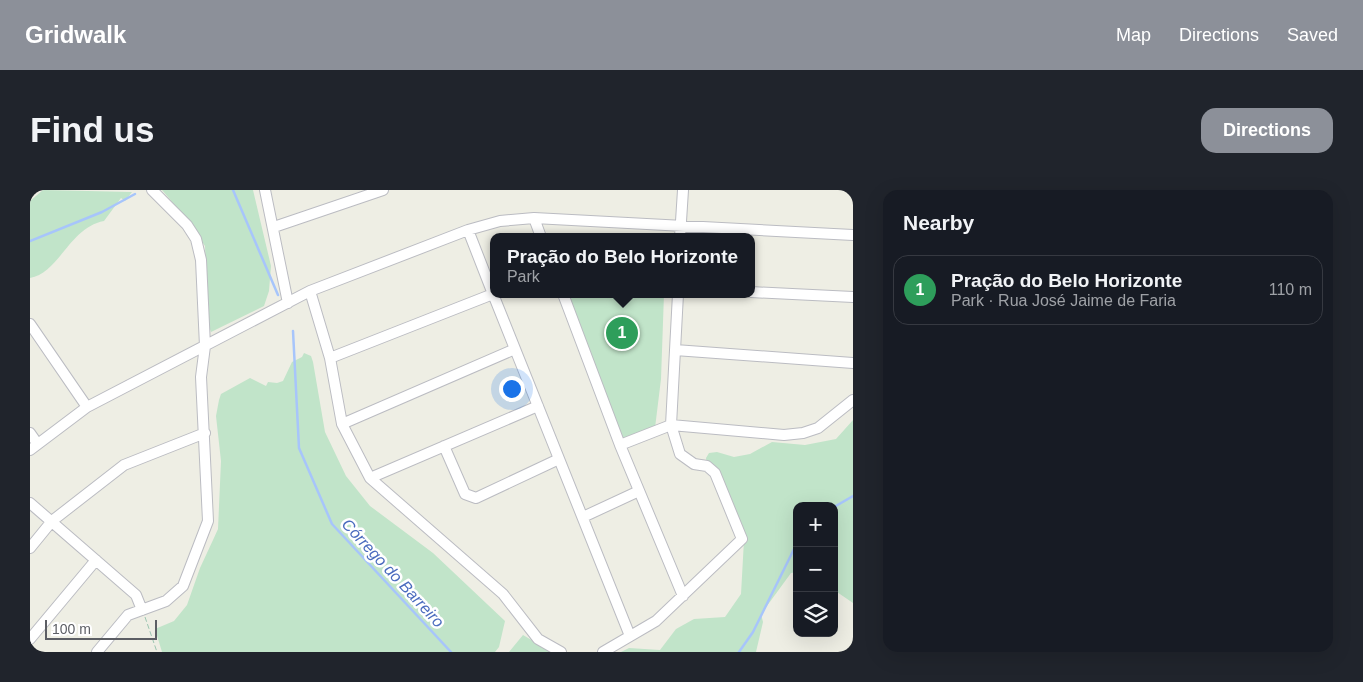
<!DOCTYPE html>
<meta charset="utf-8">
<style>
:root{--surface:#171b24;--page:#20242c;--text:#f1f3f6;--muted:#9ea1a6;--line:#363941;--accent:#8c9099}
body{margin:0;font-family:Helvetica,sans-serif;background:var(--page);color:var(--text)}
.controls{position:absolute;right:15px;bottom:15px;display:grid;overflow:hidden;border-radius:10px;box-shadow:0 5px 20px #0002}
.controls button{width:45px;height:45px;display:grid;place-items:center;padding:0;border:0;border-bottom:1px solid var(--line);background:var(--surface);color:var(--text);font:25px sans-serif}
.scale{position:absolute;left:15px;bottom:12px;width:112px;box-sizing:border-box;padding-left:5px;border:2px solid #5c5e64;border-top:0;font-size:14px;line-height:18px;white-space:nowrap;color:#5c5e64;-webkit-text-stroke:4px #fff;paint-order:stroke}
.you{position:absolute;left:481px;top:198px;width:18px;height:18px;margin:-12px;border:4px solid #fff;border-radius:50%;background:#1a73e8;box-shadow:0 0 0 8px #1a73e833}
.badge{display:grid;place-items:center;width:32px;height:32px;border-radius:50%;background:var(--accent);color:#fff;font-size:16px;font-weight:700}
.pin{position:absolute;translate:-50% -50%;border:2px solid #fff;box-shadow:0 1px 5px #0006}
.popup{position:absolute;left:460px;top:43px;width:265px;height:65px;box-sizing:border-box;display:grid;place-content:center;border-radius:10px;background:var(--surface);filter:drop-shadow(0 1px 4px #0005);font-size:16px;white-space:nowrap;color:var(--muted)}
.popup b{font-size:19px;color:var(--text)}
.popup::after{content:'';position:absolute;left:50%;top:100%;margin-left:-10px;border:10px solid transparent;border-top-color:var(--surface)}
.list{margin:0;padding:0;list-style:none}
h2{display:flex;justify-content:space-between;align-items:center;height:65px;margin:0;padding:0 20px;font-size:21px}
h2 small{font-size:16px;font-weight:400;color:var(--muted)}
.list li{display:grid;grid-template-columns:32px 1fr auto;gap:15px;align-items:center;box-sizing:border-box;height:70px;margin:0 10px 10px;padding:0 10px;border:1px solid var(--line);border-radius:15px}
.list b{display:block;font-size:19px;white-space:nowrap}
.list p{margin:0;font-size:16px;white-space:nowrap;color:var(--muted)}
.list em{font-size:16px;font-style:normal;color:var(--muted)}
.icon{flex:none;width:28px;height:28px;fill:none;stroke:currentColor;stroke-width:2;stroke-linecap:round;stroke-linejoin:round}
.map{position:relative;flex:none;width:823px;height:462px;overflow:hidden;border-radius:15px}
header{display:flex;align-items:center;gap:30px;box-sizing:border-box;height:70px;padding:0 25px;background:var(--accent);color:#fff}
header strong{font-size:24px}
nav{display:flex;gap:28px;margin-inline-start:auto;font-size:18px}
.intro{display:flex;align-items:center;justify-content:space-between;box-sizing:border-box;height:120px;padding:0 30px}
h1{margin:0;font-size:35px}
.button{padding:12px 22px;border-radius:15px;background:var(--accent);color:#fff;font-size:18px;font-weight:700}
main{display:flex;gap:30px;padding:0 30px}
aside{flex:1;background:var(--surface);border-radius:15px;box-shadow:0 5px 20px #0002}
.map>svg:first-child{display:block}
.green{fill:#c1e4c9}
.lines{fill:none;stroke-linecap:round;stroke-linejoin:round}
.stream{stroke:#a7c5fb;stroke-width:2.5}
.minor-casing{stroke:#bbbcc2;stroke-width:12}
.path{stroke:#9bc5b0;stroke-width:1;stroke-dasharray:5 2.5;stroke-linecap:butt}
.minor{stroke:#fff;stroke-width:10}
.labels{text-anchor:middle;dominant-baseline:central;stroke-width:5;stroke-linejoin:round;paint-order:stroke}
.water-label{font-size:16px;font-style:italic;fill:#4a6bbe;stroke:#fff}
</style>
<header>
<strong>Gridwalk</strong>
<nav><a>Map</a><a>Directions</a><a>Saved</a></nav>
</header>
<div class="intro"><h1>Find us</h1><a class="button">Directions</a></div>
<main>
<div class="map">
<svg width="823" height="462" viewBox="0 0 823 462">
<rect width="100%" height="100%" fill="#eeeee4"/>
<path class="green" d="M13 0 102 2 95 11 91 8 74 31C40 37 29 83 0 88V11Z
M132 0H223L241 76 239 101 234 116 181 142 178 134 175 56 155 27Z
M538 104H634L631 189 625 238 592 251Z
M274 163 281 166 283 172 295 242 316 286 340 316 403 363 475 431 469 457 465 462H132L125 439 144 431 157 415 170 378 183 350 188 339 191 271 186 226 189 210 191 204 220 188 236 196 238 192 247 193 253 191 262 172 272 167Z
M823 230V413L804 400V316H767V382L761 383 731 424 733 432 726 462H591L599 458 630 460 646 439 664 429 695 427 711 404 714 350 677 276 676 268 679 263 687 262 704 267 720 264 742 252 775 255 806 249Z
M493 445 522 462H479Z"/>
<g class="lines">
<path class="stream" d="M203 0 248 105
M0 51 72 22 105 4
M263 141 269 258 302 334 421 462
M804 317 823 306
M709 462 723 442 767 353"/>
<defs>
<path id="minor" d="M235 0 258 113
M504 28 511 47
M244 37 353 0
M438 40 463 104
M650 47 653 0
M280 101 300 168 312 234 340 288 473 404 508 449 531 462
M721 102 823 107
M533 104 590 255 653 406
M0 134 57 217
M645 160 823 173
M300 168 463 104 600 446
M312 234 485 159
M0 243 7 253
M590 255 641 235 754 245 773 243 788 238 823 210
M414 256 435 304 446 308 529 269
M0 260 57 217 280 101 438 40 470 31 504 28 823 45
M340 288 508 216
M0 313 106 405 112 420
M553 327 609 301
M0 358 22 331 94 275 175 243
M0 449 66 370
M67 462 98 425 136 411 153 396 178 331 171 187 175 156 171 70 166 49 157 35 122 0
M573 462 626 431 712 349 685 283 677 276 664 274 650 264 641 235 648 104"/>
</defs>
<use href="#minor" class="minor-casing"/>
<path class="path" d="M115 427 127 462"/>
<use href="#minor" class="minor"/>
</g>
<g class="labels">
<g class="water-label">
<text transform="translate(363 383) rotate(47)">Córrego do Barreiro</text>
</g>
</g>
</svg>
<div class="controls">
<button>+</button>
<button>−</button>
<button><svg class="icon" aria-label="layers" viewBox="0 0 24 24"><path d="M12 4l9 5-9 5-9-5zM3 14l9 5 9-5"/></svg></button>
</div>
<div class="scale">100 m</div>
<div class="you"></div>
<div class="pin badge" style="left:592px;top:143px;background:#2e9e5b">1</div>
<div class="popup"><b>Pração do Belo Horizonte</b>Park</div>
</div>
<aside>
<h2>Nearby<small></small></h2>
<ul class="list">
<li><span class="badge" style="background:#2e9e5b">1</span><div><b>Pração do Belo Horizonte</b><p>Park · Rua José Jaime de Faria</p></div><em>110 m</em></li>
</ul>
</aside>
</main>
